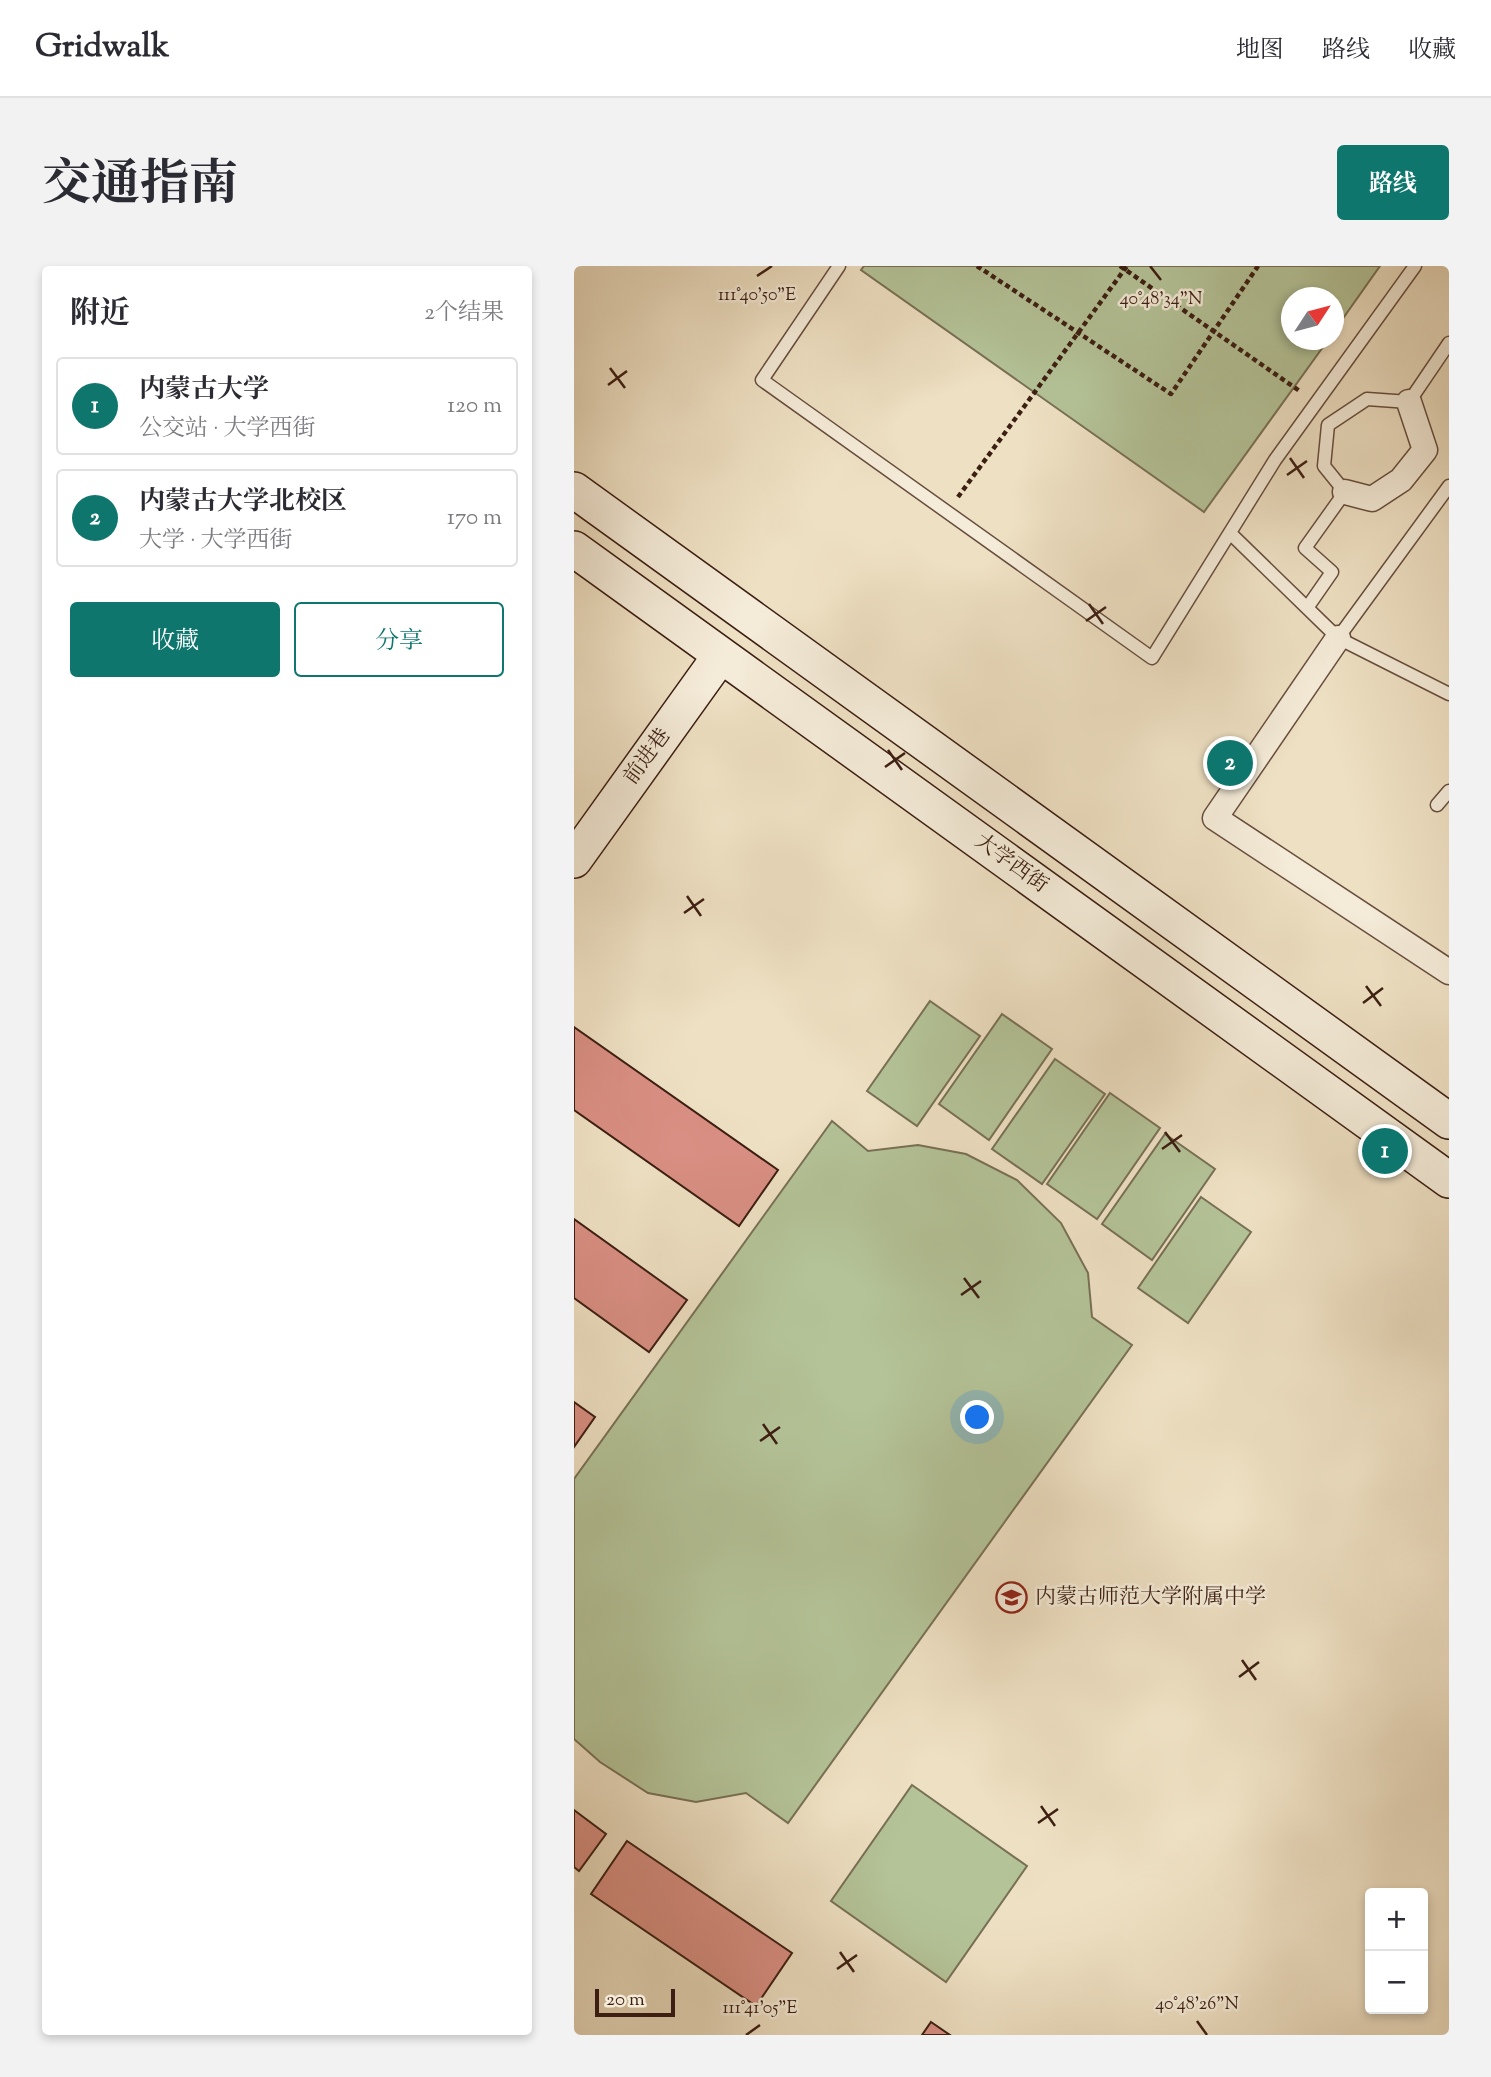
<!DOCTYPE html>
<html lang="zh">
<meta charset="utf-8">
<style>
:root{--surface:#fff;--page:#f2f2f3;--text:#2b2b33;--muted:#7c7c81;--line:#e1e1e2;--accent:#0f766e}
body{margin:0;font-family:"Sorts Mill Goudy","Noto Serif SC",serif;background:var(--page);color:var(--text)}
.controls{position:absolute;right:21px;bottom:21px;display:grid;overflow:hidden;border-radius:7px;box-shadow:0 4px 10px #0003}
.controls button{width:63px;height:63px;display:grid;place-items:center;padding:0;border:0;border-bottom:2px solid var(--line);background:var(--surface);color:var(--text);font:35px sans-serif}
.compass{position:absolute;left:707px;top:21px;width:63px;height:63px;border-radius:50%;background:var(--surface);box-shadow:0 4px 10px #0003;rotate:54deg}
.scale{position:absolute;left:21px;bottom:18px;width:80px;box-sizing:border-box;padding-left:7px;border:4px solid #3c1e12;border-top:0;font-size:19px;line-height:24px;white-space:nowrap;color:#3c1e12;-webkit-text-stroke:5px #f4ebd8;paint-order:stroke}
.you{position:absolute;left:404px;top:1152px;width:24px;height:24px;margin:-18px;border:5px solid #fff;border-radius:50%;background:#1a73e8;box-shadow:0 0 0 10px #1a73e833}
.badge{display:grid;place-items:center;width:46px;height:46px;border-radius:50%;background:var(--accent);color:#fff;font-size:23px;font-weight:700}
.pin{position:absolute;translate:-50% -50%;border:4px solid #fff;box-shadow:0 2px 7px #0006}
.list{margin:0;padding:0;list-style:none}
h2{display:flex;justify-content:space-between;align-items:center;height:91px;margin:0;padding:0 28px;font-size:30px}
h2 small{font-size:23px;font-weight:400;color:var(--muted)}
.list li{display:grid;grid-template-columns:46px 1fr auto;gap:21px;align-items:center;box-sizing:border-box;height:98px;margin:0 14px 14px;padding:0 14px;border:2px solid var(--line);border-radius:7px}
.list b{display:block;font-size:26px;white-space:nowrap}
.list p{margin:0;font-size:23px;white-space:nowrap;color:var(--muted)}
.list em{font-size:23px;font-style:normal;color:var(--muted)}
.actions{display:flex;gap:14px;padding:21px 28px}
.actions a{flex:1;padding:16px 0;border:2px solid var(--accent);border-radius:7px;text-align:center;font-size:24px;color:var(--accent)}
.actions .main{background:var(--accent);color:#fff}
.map{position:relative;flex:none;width:875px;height:1769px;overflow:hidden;border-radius:7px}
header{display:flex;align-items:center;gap:42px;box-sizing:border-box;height:98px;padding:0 35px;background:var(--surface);border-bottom:2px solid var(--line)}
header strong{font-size:33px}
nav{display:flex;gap:38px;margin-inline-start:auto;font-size:24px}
.intro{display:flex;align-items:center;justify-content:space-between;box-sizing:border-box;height:168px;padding:0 42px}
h1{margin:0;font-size:49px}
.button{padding:18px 32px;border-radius:7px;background:var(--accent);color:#fff;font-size:24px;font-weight:700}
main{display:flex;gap:42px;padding:0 42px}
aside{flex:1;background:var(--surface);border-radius:7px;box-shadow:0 4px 10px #0003}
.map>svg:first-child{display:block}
.green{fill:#b4c398;stroke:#787055;stroke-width:2}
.building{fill:#d98f83;stroke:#3c1e12;stroke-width:2}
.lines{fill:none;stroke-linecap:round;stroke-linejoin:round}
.lane-casing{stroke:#684e3e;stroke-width:15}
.street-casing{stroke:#684e3e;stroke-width:27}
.secondary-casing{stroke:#3c1e12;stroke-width:38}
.path{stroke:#3c1e12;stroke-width:4.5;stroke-dasharray:5 3.5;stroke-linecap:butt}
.lane{stroke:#f4ebd8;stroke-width:12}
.street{stroke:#f4ebd8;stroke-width:24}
.secondary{stroke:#f4ebd8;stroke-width:35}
.ticks{fill:none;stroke:#3c1e12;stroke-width:2.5}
.labels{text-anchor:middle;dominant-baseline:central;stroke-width:5;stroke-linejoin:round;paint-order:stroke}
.street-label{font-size:21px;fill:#3c1e12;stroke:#f4ebd8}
.poi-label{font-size:21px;fill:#3c1e12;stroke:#f4ebd8;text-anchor:start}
.ticks-label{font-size:18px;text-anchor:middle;fill:#3c1e12;stroke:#f4ebd8;stroke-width:5;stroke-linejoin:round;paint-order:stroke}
</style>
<header>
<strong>Gridwalk</strong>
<nav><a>地图</a><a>路线</a><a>收藏</a></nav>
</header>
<div class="intro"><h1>交通指南</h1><a class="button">路线</a></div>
<main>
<aside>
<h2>附近<small>2个结果</small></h2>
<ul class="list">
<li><span class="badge">1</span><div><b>内蒙古大学</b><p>公交站 · 大学西街</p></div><em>120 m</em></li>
<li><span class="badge">2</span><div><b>内蒙古大学北校区</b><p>大学 · 大学西街</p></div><em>170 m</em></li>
</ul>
<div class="actions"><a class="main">收藏</a><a>分享</a></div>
</aside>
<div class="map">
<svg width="875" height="1769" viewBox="0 0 875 1769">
<rect width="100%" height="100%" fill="#eee0c3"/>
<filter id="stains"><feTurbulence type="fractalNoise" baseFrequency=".00286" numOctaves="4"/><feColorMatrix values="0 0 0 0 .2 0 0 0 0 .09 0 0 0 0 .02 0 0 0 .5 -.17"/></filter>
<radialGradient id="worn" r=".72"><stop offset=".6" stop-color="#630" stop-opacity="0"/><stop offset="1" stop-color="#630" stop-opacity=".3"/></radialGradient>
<path class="green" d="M290 0H806L760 65V32H718V74H754L630 246 287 4Z
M356 735 406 770 343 860 293 825Z
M428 748 478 783 415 874 365 838Z
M481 793 531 828 468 918 418 883Z
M536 827 586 862 523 953 473 918Z
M258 855 294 885 344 879 392 888 443 914 487 957 514 1007 518 1051 558 1079 214 1557 172 1527 122 1536 74 1527 26 1496 0 1473V1213Z
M591 868 641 903 578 994 528 958Z
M627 931 677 966 614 1057 564 1022Z
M338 1519 453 1600 372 1716 257 1635Z"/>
<path class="building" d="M0 761 204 904 165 960 0 844Z
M0 953 113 1034 75 1086 0 1032Z
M0 1136 21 1151 0 1181Z
M0 1544 32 1568 5 1605 0 1601Z
M53 1575 218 1687 182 1740 17 1628Z
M357 1756 376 1769H348Z"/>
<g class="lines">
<defs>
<path id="lane" d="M265 0 188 114 578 392 701 194 841 0
M656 267 764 372 875 428
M733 342 758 306 731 282 771 226 750 200 754 159 793 133 835 136 875 77
M764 372 875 220
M863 539 875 525"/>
<path id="street" d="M771 226 798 233 827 214 851 184 835 136
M764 372 641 552 875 706"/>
<path id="secondary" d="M0 224 875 855
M0 283 875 914
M0 594 147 389"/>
</defs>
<use href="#lane" class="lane-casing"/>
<use href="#street" class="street-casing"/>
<use href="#secondary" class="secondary-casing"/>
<path class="path" d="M403 0 597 128 684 0
M546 0 727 126
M384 231 553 0"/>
<use href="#lane" class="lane"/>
<use href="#street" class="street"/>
<use href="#secondary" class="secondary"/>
</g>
<path class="ticks" d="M576 0 587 14M183 10 198 0M36 102 51 122M34 119 53 105M716 192 730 212M713 209 733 195M515 338 529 358M512 355 532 341M314 484 328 504M311 501 331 487M113 630 127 650M110 647 130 633M792 720 807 740M789 737 809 722M591 866 606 886M588 883 608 869M390 1012 405 1032M387 1029 407 1015M189 1158 203 1178M186 1175 206 1161M668 1394 682 1414M665 1411 685 1396M467 1540 481 1560M464 1557 484 1543M266 1686 280 1706M263 1703 283 1689M623 1755 633 1769M172 1769 186 1759"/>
<defs>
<symbol id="school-ring" viewBox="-11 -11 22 22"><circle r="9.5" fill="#f4ebd8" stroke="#8f2418" stroke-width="1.5"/><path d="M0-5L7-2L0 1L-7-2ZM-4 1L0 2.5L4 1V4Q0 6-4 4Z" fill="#8f2418"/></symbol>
</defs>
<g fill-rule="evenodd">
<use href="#school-ring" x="420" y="1314" width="35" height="35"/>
</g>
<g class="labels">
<g class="street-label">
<text transform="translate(74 491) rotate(-54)">前进巷</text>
<text transform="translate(437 598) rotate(36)">大学西街</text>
</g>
<g class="poi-label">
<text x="461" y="1332">内蒙古师范大学附属中学</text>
</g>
</g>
<g class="ticks-label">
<text x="183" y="34">111°40'50"E</text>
<text x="587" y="38">40°48'34"N</text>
<text x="623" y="1743">40°48'26"N</text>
<text x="186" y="1747">111°41'05"E</text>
</g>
<rect width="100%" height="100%" filter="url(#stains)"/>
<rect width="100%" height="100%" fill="url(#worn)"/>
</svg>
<div class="controls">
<button>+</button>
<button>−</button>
</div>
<svg class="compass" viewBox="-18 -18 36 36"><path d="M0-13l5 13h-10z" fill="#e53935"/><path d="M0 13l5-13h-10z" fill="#7c7c81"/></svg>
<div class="scale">20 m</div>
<div class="you"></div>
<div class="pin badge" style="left:811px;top:885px">1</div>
<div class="pin badge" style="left:656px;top:497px">2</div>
</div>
</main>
